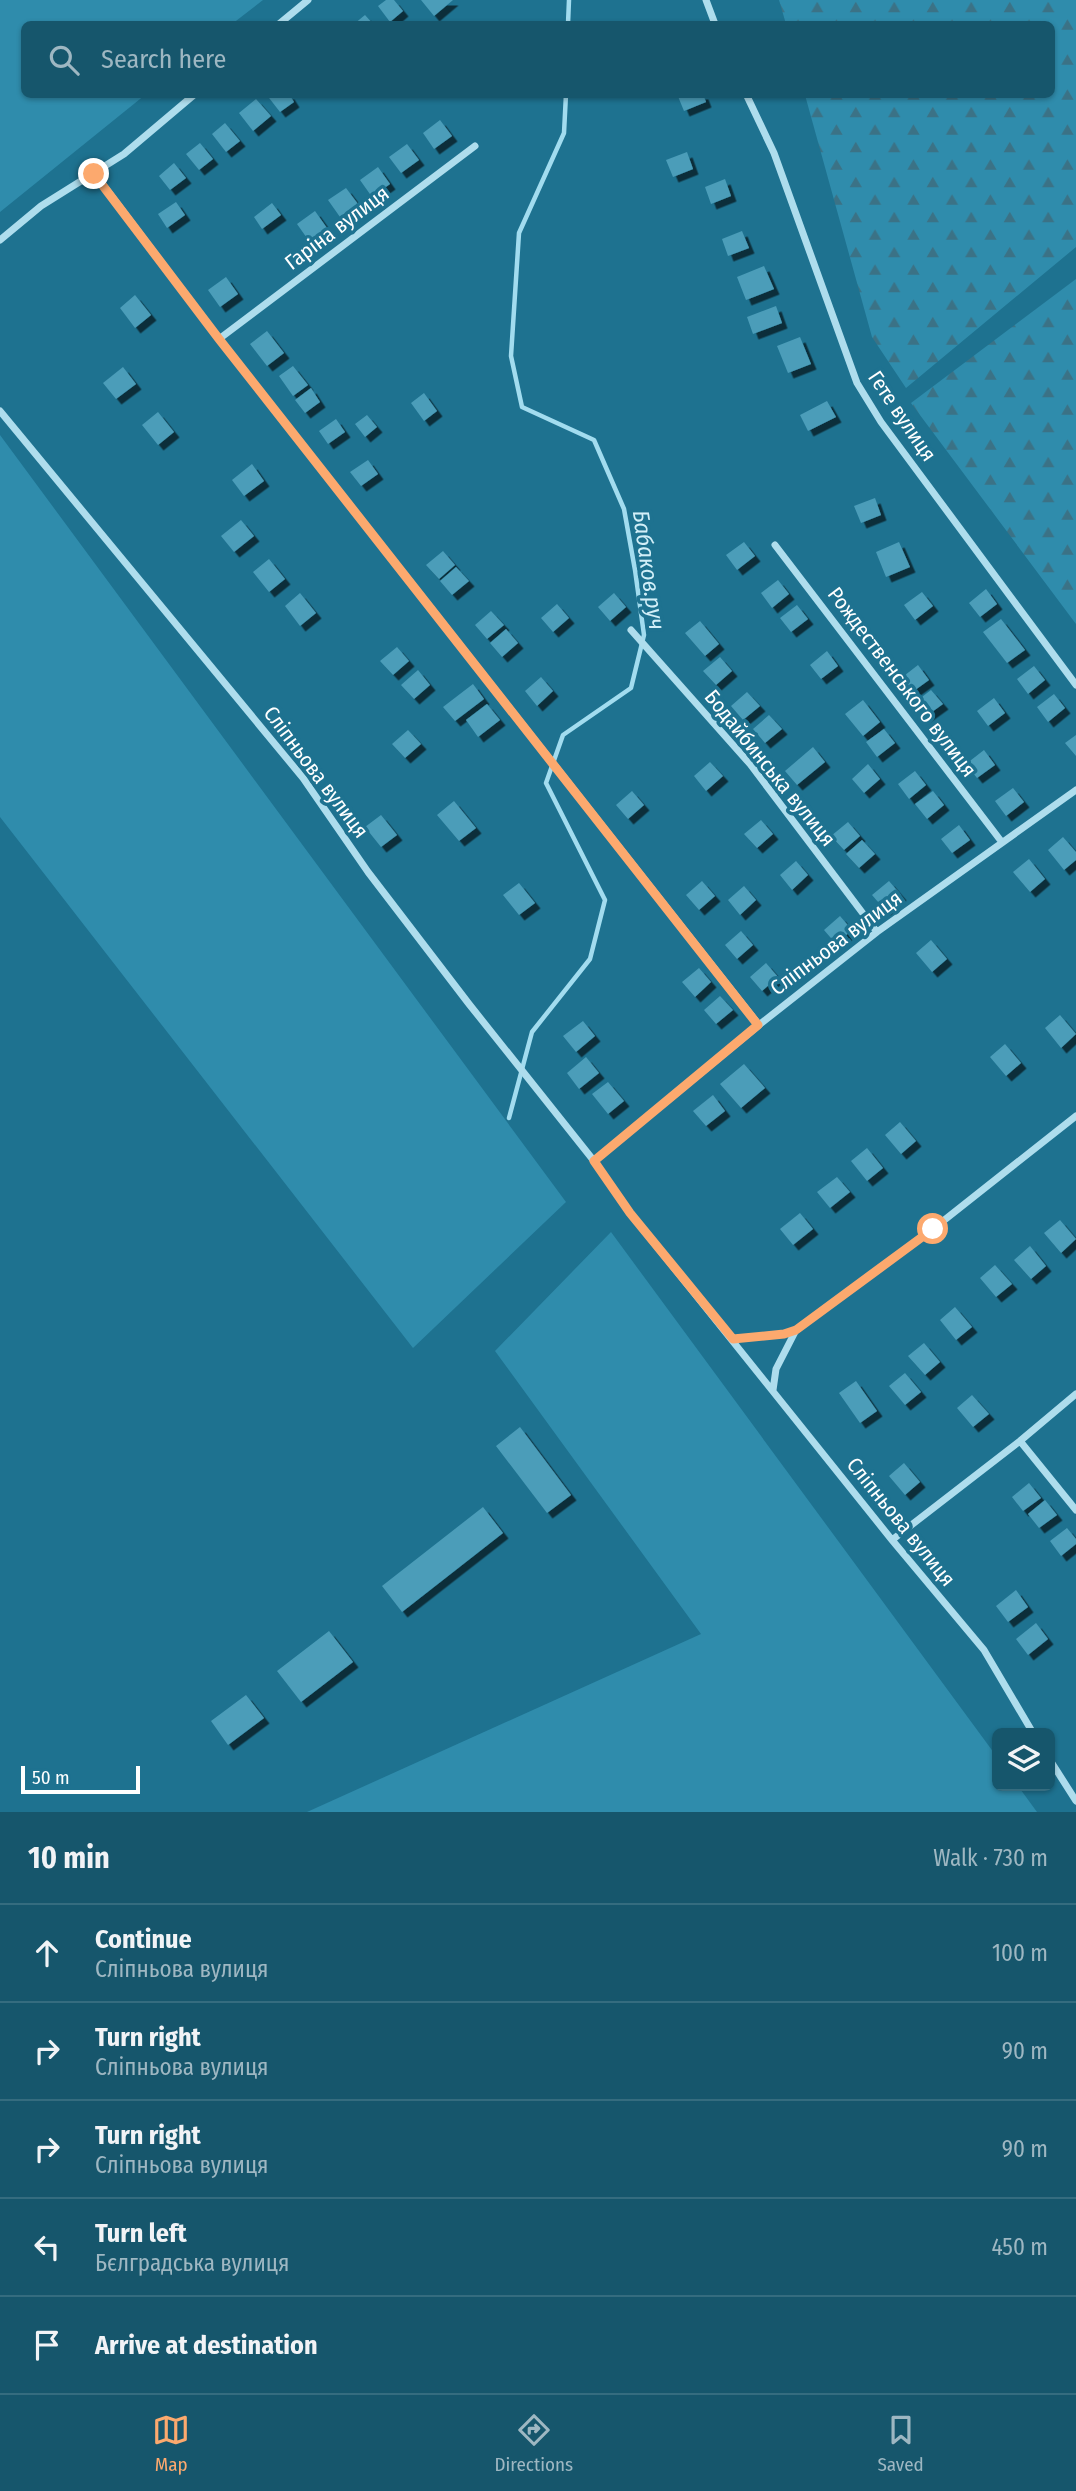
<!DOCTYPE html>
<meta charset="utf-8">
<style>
:root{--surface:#16566c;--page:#235f74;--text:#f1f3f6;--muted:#9eb7c2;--line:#356c7f;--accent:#fca96e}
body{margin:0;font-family:"Fira Sans Condensed",sans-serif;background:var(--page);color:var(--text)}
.controls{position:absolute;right:21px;bottom:21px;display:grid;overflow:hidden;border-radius:10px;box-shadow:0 2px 5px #0004}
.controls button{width:63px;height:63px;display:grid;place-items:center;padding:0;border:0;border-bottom:2px solid var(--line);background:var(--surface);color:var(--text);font:35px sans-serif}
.scale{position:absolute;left:21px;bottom:18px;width:119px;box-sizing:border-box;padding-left:7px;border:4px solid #fff;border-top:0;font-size:19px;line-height:24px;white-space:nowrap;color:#fff;-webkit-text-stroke:5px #1e7290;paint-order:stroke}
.stop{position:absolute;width:21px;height:21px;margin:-16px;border:5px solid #fca96e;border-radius:50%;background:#fff}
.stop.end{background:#fca96e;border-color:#fff;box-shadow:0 2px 7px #0008}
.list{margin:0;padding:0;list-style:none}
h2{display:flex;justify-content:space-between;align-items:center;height:91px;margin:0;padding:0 28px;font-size:30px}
h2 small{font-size:23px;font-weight:400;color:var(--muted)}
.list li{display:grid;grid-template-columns:46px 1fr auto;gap:21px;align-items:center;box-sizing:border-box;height:98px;padding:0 28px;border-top:2px solid var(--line)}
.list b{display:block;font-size:26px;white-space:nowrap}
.list p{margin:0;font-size:23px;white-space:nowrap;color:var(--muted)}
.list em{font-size:23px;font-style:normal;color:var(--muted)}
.icon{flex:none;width:38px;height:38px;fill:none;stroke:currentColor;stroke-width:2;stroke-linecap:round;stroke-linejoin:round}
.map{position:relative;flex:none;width:1076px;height:1812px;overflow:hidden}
.search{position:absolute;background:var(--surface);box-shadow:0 2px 5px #0004;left:21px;right:21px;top:21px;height:77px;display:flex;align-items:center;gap:18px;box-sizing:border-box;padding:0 24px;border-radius:10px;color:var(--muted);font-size:26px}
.sheet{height:581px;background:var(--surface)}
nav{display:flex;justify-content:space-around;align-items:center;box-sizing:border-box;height:98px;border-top:2px solid var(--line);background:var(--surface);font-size:19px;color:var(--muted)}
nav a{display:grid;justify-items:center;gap:4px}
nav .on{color:var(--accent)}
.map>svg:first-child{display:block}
.forest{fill:url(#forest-firs)}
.garden{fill:#2f8cac}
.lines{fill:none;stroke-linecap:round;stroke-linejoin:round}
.stream{stroke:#a2dcef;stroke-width:4.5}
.building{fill:#4b9db9;filter:url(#shadow)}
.minor{stroke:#aedded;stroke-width:7}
.route{stroke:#fca96e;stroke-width:9}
.labels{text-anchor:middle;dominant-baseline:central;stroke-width:7;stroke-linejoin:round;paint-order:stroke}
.street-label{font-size:21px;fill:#fff;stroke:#1e7290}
.water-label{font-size:23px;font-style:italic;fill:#d2eff8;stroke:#1e7290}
</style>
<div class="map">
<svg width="1076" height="1812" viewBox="0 0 1076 1812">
<defs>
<pattern id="forest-firs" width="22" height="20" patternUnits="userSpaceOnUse" patternTransform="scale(1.75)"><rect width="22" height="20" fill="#2f8cac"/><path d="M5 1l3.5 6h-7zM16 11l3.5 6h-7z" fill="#3b7286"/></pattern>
<filter id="shadow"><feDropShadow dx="5.5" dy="5.5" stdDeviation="0" flood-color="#0009"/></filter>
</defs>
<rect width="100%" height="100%" fill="#1e7290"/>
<path class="forest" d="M779 0H1076V247L906 388 872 337 805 95 1052 94V24H786Z
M1076 279V624L911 403Z"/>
<path class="garden" d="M0 0H263L232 24H24V94L145 95 0 212Z
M0 435 566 1202 413 1348 0 817Z
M611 1232 997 1757V1786H1018L1037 1812H307L701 1634 495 1351Z"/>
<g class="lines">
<path class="stream" d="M568 24 569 0
M509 1118 532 1032 590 959 605 900 546 783 563 735 631 688 644 635 635 570 624 509 594 440 522 407 511 356 519 233 564 133 566 94"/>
</g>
<path class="building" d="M386 0H394L403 11 390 22 378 6Z
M421 0H453L434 16Z
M365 15 373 24H354Z
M266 94H289L294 102 280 112Z
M677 94H703L706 102 684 111Z
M256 99 271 116 253 131 239 113Z
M440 120 452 136 434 149 423 133Z
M225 123 240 141 226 152 212 134Z
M200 143 213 159 199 170 186 154Z
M407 144 419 160 401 173 389 157Z
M687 152 693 169 673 177 666 160Z
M174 163 186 178 170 190 159 176Z
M378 167 390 184 372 197 360 180Z
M725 179 731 196 711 204 705 187Z
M346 188 358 204 340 217 328 200Z
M176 202 185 215 167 228 158 214Z
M272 203 281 215 262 229 254 217Z
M315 211 327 228 309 241 297 224Z
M742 231 749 248 728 256 722 239Z
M764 266 774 289 746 300 737 277Z
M226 277 238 294 220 307 208 290Z
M135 295 151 315 135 328 120 308Z
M776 306 782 323 753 334 747 317Z
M267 331 284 353 267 366 250 344Z
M800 337 811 364 788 373 777 346Z
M293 366 308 385 293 396 279 376Z
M123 367 136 384 116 399 103 383Z
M311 388 320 402 305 413 295 400Z
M424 393 437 411 424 421 411 403Z
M827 401 836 417 808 431 800 415Z
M158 412 174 432 158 445 142 425Z
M367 415 377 427 365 437 355 424Z
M336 419 345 432 328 444 319 431Z
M368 460 378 474 361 486 350 472Z
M252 464 264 481 244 496 232 480Z
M875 498 881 515 861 523 854 506Z
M241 520 254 536 234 552 221 536Z
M744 542 755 556 737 570 726 555Z
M899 542 910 567 886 577 876 552Z
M443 551 455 565 439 579 426 565Z
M269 559 285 579 269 592 253 572Z
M456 567 469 581 452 595 440 581Z
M778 580 789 594 772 608 761 593Z
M986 589 997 604 980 617 969 603Z
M922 592 933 606 915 620 904 605Z
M300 593 316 613 300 626 285 606Z
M614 593 626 607 610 621 598 607Z
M557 604 569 618 553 632 541 618Z
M797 605 808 619 791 632 780 618Z
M491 611 504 625 487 639 475 625Z
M1001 619 1025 650 1007 663 983 632Z
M700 621 719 644 705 656 685 633Z
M506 629 518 643 502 657 490 643Z
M397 647 409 661 393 675 380 661Z
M827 651 838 666 821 679 810 665Z
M720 657 732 671 716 685 703 671Z
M918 665 929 680 911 693 900 679Z
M1034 666 1045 680 1028 694 1017 679Z
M418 670 430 685 414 699 401 685Z
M541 677 553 691 537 706 525 691Z
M473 684 484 699 455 721 443 707Z
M931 690 943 704 925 717 914 703Z
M747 692 760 706 743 720 731 706Z
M1054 694 1065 708 1048 722 1037 707Z
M994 698 1005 713 988 726 977 711Z
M863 700 880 722 863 736 845 714Z
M487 704 500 720 478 737 466 720Z
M769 715 782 729 765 743 753 729Z
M884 729 895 743 877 757 866 742Z
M408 730 421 744 405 758 392 744Z
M1076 735V756L1065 743Z
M813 747 825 762 797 785 785 771Z
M984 750 995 765 977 778 966 764Z
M710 762 723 776 706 791 694 776Z
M868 764 880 779 864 793 852 779Z
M915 771 926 785 909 799 898 784Z
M1013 788 1024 802 1006 816 995 801Z
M632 791 644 805 628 819 616 805Z
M933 791 944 805 927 819 915 804Z
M454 801 476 828 459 841 437 815Z
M381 815 397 835 381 847 365 827Z
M761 820 773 834 757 848 744 834Z
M848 822 860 836 844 850 831 836Z
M959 825 970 840 952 853 941 839Z
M1063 837 1076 852V860L1064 870 1048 850Z
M862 840 875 854 859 868 846 854Z
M1029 859 1045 879 1030 892 1013 872Z
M796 861 808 875 792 890 780 875Z
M702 881 715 896 699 910 686 895Z
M889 881 901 895 885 910 872 895Z
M519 883 535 903 519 915 503 895Z
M744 886 756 900 740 915 728 900Z
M840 916 852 930 836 944 824 930Z
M741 931 753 945 737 959 725 945Z
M931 940 947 959 932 972 916 953Z
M766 963 778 977 762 991 750 977Z
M699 968 711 982 695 997 682 982Z
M720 996 733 1010 716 1024 704 1010Z
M1060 1015 1076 1034 1061 1048 1045 1028Z
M583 1021 595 1036 576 1052 563 1036Z
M1005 1044 1021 1063 1006 1076 990 1057Z
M586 1057 599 1073 579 1089 567 1073Z
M744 1064 765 1088 741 1108 720 1084Z
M608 1082 624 1101 608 1114 592 1094Z
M713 1095 725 1111 706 1126 693 1111Z
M900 1122 916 1141 901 1154 885 1135Z
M867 1148 883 1168 867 1181 851 1161Z
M837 1177 850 1192 830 1208 817 1192Z
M800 1213 813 1229 793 1245 780 1229Z
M1060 1220 1076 1239 1061 1253 1044 1233Z
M1030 1246 1046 1266 1031 1279 1014 1260Z
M995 1265 1012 1284 996 1297 980 1278Z
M955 1307 972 1327 956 1340 940 1320Z
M924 1343 940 1362 925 1375 908 1356Z
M905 1373 921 1392 905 1405 889 1386Z
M856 1381 877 1411 860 1423 839 1393Z
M972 1395 989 1414 973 1427 957 1408Z
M520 1427 571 1495 547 1513 496 1446Z
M904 1463 920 1482 905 1495 889 1476Z
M1029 1483 1041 1498 1023 1511 1012 1497Z
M1045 1500 1057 1515 1039 1528 1028 1514Z
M483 1507 503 1533 402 1612 382 1586Z
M1067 1528 1076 1539V1544L1061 1556 1050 1541Z
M1016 1590 1028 1607 1008 1622 996 1606Z
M1036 1623 1048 1639 1028 1655 1016 1639Z
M329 1631 353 1662 301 1702 277 1671Z
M246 1695 264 1718 228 1745 211 1721Z"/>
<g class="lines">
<path class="minor" d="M706 0 715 24
M279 24 308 0
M746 94 774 153 857 383 881 422 1076 685
M95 174 219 339 759 1025
M0 240 41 206 124 154 195 94
M219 339 475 146
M0 411 303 778 368 872 469 1004 594 1161 630 1213 892 1540 984 1650 1033 1733
M775 545 1001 841
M631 630 750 764 877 932
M594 1161 759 1025 877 932 1076 790
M733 1339 784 1334 796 1330 933 1229 1076 1116
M773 1390 776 1369 796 1330
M1020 1441 1076 1510
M892 1540 1020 1441 1076 1394
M1050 1760 1076 1801"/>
</g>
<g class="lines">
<path class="route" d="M94 174 219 339 758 1025 594 1161 630 1213 733 1339 784 1334 796 1330 933 1229"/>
</g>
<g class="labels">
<g class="street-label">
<text transform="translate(337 228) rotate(-37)">Гаріна вулиця</text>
<text transform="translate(902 416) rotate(56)">Гете вулиця</text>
<text transform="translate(902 682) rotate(53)">Рождественського вулиця</text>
<text transform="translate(770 768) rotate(51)">Бодайбинська вулиця</text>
<text transform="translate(316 772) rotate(53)">Сліпньова вулиця</text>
<text transform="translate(836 943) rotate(-37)">Сліпньова вулиця</text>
<text transform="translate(901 1522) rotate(51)">Сліпньова вулиця</text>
</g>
<g class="water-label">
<text transform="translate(649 570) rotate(82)">Бабаков.руч</text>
</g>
</g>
</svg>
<div class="controls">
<button><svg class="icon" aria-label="layers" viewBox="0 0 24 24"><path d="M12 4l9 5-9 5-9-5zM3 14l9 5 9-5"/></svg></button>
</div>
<div class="scale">50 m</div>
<div class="stop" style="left:933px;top:1229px"></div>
<div class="stop end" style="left:94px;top:174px"></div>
<div class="search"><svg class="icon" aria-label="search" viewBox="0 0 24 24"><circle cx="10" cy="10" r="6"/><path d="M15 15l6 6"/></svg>Search here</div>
</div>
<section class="sheet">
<h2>10 min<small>Walk · 730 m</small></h2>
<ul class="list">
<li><svg class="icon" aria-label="ahead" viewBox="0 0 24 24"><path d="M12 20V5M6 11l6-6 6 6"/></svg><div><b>Continue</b><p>Сліпньова вулиця</p></div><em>100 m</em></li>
<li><svg class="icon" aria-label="right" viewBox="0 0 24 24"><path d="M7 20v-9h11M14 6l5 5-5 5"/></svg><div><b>Turn right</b><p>Сліпньова вулиця</p></div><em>90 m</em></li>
<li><svg class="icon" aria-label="right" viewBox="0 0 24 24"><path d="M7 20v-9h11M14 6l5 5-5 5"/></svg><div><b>Turn right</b><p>Сліпньова вулиця</p></div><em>90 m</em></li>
<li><svg class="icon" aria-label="left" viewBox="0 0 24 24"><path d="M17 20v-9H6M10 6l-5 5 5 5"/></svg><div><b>Turn left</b><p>Бєлградська вулиця</p></div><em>450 m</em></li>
<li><svg class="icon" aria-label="arrive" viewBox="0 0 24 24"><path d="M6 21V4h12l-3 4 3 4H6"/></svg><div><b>Arrive at destination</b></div></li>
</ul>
</section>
<nav>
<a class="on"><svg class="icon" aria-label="map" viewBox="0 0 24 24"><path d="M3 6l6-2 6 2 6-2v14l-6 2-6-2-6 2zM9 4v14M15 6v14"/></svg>Map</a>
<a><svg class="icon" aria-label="directions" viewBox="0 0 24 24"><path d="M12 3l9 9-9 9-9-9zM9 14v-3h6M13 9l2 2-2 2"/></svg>Directions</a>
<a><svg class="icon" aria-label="saved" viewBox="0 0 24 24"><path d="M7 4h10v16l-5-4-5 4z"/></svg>Saved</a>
</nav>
